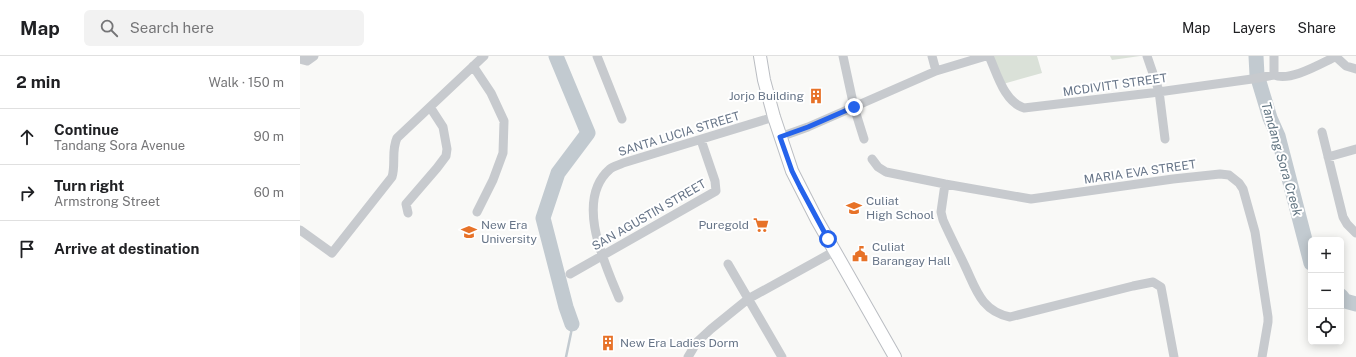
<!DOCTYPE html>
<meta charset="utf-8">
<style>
:root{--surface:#fff;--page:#f2f2f2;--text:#202124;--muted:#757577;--line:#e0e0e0}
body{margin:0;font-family:"Public Sans",sans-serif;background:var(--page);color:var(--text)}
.controls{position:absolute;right:12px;bottom:12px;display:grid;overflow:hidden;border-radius:6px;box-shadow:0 2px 10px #0003}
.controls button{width:36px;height:36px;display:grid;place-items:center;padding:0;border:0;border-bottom:1px solid var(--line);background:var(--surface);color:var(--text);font:20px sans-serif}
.stop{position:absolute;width:12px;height:12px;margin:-9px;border:3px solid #2563eb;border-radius:50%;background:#fff}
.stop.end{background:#2563eb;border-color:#fff;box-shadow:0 1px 4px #0008}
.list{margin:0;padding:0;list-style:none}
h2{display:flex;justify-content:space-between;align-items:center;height:52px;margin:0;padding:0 16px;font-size:17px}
h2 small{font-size:13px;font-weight:400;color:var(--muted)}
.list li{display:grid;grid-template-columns:26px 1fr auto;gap:12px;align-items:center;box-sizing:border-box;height:56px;padding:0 16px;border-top:1px solid var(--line)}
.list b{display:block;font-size:15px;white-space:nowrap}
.list p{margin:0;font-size:13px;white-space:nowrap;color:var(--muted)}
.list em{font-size:13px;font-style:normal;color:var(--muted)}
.icon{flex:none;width:22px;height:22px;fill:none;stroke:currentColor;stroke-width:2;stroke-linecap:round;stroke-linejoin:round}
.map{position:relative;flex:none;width:1056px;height:301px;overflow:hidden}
header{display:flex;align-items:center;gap:24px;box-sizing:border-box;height:56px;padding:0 20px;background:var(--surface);border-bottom:1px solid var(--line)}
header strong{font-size:19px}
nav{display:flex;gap:22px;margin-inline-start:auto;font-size:14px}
.search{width:280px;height:36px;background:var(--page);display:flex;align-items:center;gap:10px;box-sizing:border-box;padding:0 14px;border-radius:6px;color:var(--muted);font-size:15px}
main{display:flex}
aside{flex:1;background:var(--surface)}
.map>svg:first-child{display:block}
.green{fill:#dae1d8}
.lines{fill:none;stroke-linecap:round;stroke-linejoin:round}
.stream{stroke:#c2cad0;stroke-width:2.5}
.river{stroke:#c2cad0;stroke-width:15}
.major-casing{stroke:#babdc2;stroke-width:14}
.minor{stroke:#c7cace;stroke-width:9}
.major{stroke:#fff;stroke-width:12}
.route{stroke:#2563eb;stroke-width:5}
.labels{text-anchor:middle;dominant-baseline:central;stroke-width:4;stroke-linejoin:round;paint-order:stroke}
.street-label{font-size:12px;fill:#677588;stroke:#fff}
.poi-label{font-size:12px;fill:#677588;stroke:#fff;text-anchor:start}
.water-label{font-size:13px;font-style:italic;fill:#637683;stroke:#fff}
</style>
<header>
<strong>Map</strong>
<div class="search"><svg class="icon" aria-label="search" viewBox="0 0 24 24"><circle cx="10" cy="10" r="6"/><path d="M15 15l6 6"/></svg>Search here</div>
<nav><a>Map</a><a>Layers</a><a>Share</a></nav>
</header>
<main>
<aside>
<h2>2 min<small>Walk · 150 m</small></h2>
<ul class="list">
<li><svg class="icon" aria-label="ahead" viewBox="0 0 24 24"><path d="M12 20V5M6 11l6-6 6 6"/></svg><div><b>Continue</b><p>Tandang Sora Avenue</p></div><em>90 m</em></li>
<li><svg class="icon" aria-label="right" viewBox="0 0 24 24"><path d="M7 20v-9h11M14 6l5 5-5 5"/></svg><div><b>Turn right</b><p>Armstrong Street</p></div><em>60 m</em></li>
<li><svg class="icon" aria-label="arrive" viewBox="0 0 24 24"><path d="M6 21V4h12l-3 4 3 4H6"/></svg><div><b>Arrive at destination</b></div></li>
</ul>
</aside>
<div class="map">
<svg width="1056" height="301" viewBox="0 0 1056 301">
<rect width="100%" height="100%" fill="#f9f9f7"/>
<path class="green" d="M693 0H737L742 17 703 28Z
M810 0H840L812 4Z"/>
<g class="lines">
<path class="stream" d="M266 301 271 277 272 268"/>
<path class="river" d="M256 0 288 77 258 117 243 162 266 251 272 268
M956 0 957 19 970 62 978 80 1011 207
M1041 240 1045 245 1056 248"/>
<defs>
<path id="major" d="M460 0 464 24 474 61 492 115 517 164 595 301"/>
</defs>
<use href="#major" class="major-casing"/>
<path class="minor" d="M297 0 322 63
M543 0 554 51 564 83
M632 0 636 15
M689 0C697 17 704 46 724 52L851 37 952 23 974 19
M847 0 859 35 865 83
M974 0V19C990 26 1020 8 1035 1
M1035 0 1046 10 1056 13
M0 3 7 5 14 0
M173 10 191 37 204 65 203 97 193 124 177 156
M1022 76 1043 161 1047 168 1056 177
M480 81 508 71 636 15 686 0
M1028 101 1056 93
M572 103 578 111 586 116 645 128 731 143 873 123 920 118 929 119 939 127 943 133 955 176 968 261V266L962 301
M645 128 641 156 643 164C650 180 658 195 665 210 676 233 681 255 710 261L833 230 853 226 861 231 874 301
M108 157 106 148 137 112 146 100 147 93 143 71 130 51
M0 174 32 197 92 121C96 108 91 95 97 82L184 0
M428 208 482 301
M270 218 416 135 415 125 401 84
M319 242C305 208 274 144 310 113 313 110 319 109 323 107L474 61
M388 301 397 286 411 273 448 243 535 195"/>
<use href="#major" class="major"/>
</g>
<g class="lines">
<path class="route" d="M528 183 500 131 492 115 480 81 508 71 554 51"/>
</g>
<defs>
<symbol id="building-bare" viewBox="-9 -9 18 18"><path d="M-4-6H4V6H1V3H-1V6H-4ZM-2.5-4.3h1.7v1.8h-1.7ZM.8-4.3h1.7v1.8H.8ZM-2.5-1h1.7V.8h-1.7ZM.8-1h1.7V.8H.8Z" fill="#e77228" stroke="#fff" stroke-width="2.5" paint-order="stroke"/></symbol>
<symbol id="school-bare" viewBox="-9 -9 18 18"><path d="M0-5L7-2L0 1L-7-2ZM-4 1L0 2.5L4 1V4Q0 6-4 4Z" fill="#e77228" stroke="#fff" stroke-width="2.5" paint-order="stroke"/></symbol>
<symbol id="supermarket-bare" viewBox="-9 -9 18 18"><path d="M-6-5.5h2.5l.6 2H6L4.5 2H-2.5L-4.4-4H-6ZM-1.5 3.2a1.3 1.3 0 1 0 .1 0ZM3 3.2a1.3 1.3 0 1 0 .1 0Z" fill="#e77228" stroke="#fff" stroke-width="2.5" paint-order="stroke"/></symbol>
<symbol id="university-bare" viewBox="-9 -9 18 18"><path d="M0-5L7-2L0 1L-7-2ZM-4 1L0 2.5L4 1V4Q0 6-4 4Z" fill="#e77228" stroke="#fff" stroke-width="2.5" paint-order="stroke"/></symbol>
<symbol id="civic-bare" viewBox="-9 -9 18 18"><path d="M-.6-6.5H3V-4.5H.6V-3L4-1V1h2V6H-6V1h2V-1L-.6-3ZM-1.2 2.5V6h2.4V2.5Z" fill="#e77228" stroke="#fff" stroke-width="2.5" paint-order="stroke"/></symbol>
</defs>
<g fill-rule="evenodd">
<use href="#building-bare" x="505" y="29" width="22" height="22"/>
<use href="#school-bare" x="543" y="141" width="22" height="22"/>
<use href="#supermarket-bare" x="450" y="158" width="22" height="22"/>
<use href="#university-bare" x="158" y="165" width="22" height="22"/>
<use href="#civic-bare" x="549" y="187" width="22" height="22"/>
<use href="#building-bare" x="297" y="276" width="22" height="22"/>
</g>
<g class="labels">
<g class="street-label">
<text transform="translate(815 29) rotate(-8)">MCDIVITT STREET</text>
<text transform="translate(379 78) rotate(-17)">SANTA LUCIA STREET</text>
<text transform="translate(840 116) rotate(-8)">MARIA EVA STREET</text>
<text transform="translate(349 159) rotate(-30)">SAN AGUSTIN STREET</text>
</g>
<g class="poi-label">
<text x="504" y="40" text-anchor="end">Jorjo Building</text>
<text x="566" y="145">Culiat<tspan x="566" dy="14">High School</tspan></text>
<text x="181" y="169">New Era<tspan x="181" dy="14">University</tspan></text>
<text x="449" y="169" text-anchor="end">Puregold</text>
<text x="572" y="191">Culiat<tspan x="572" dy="14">Barangay Hall</tspan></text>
<text x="320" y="287">New Era Ladies Dorm</text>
</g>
<g class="water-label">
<text transform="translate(982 103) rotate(74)">Tandang Sora Creek</text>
</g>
</g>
</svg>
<div class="controls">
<button>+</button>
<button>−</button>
<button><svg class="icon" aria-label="locate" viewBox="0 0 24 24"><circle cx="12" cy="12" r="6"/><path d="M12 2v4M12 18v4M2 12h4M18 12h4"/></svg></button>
</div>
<div class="stop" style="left:528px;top:183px"></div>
<div class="stop end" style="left:554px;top:51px"></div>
</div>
</main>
